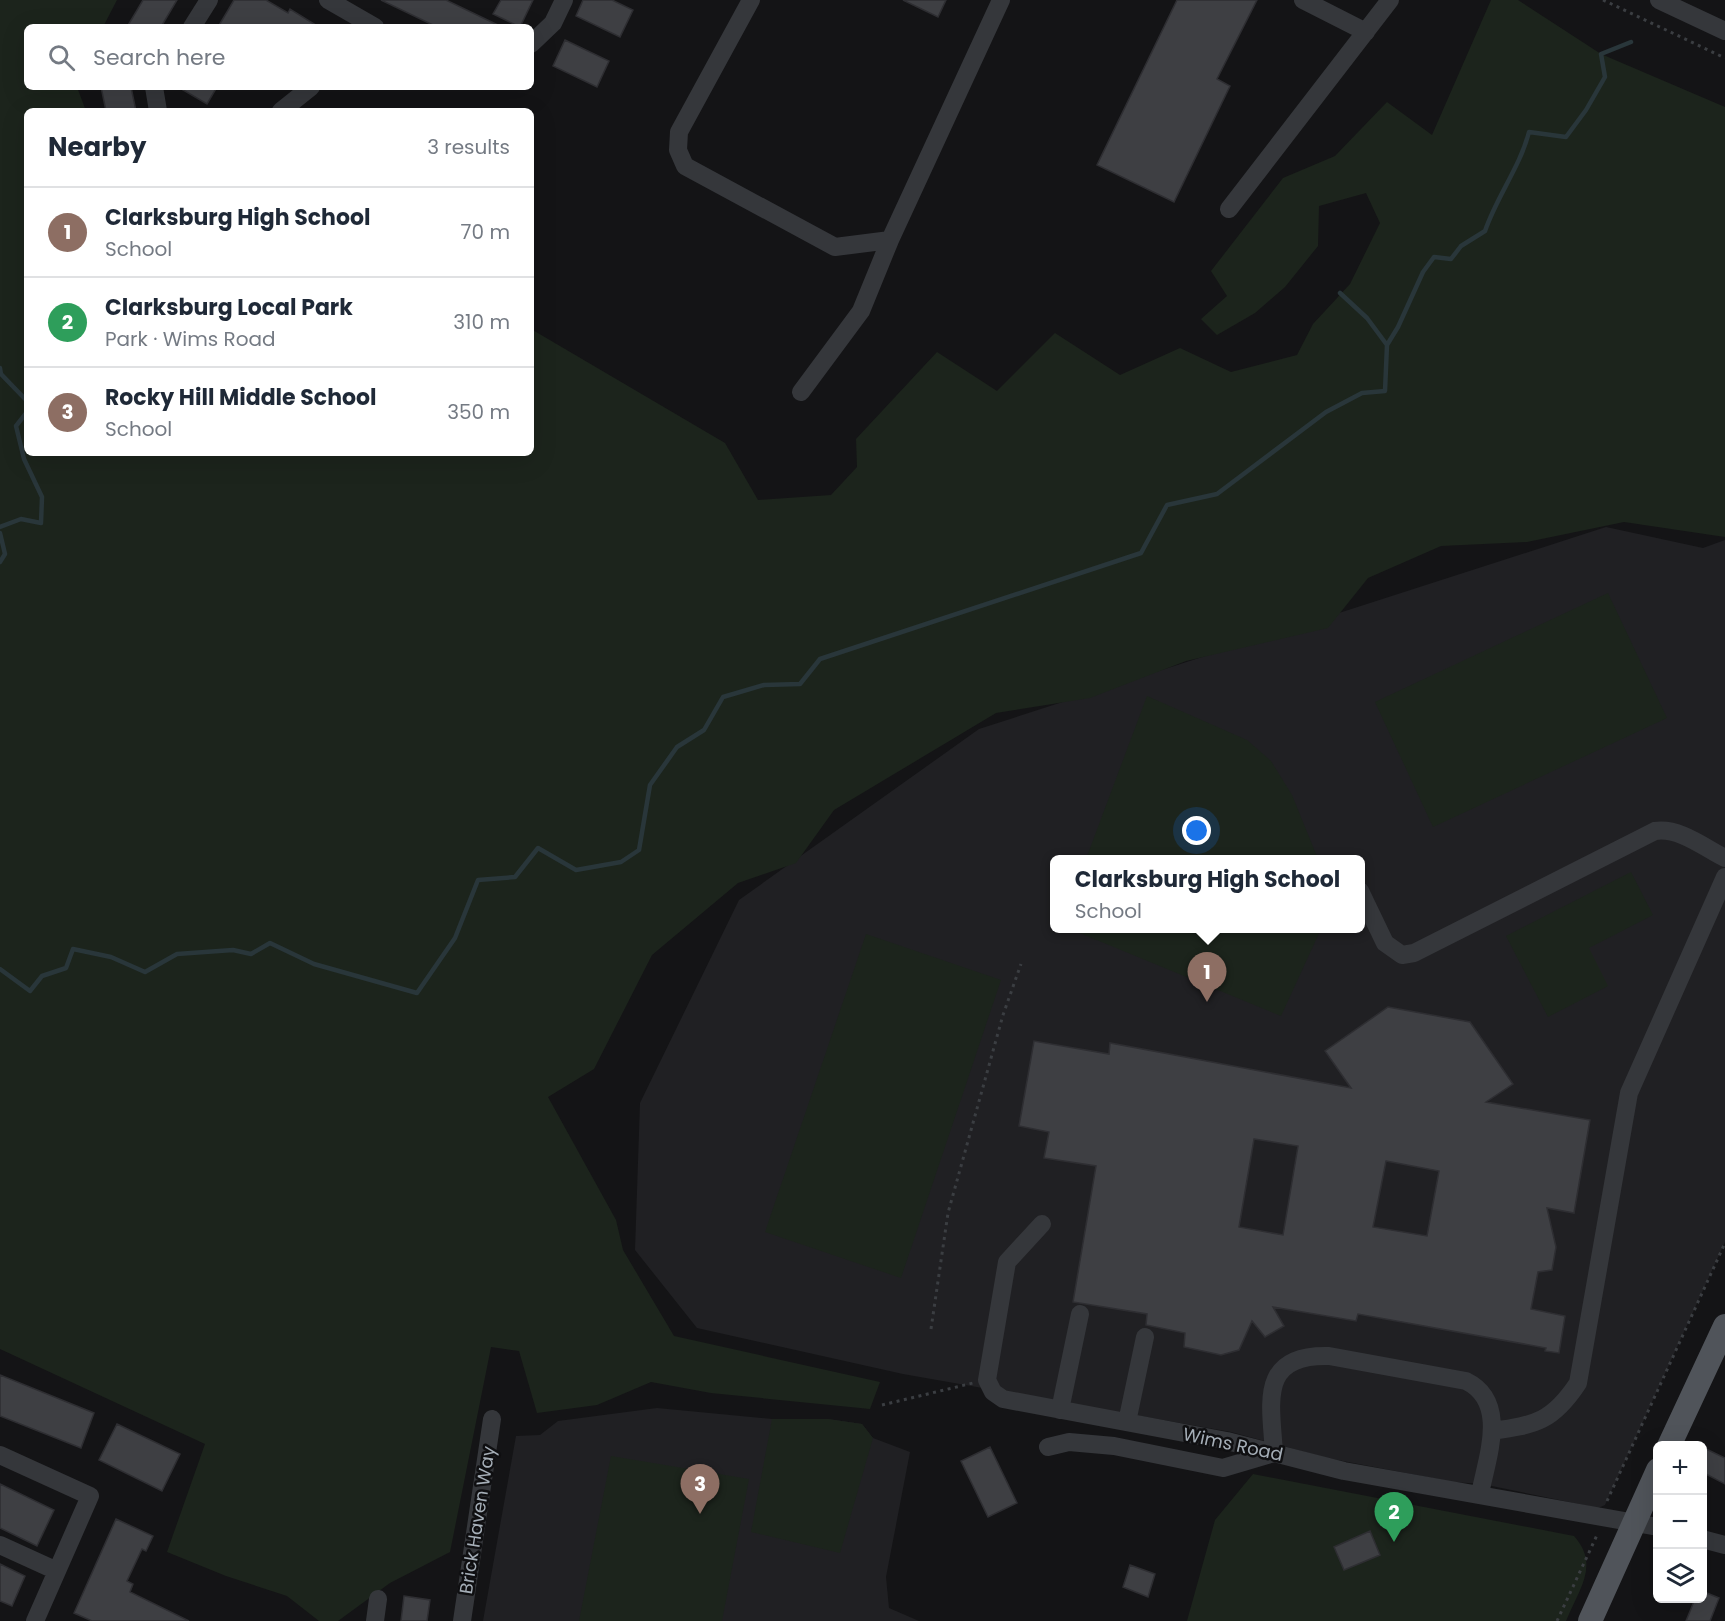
<!DOCTYPE html>
<meta charset="utf-8">
<style>
:root{--surface:#fff;--page:#f6f6f7;--text:#1f2937;--muted:#747a83;--line:#e0e1e3;--accent:#82552f}
body{margin:0;font-family:Poppins,sans-serif;background:var(--page);color:var(--text)}
.controls{position:absolute;right:18px;bottom:18px;display:grid;overflow:hidden;border-radius:9px;box-shadow:0 6px 24px #0002}
.controls button{width:54px;height:54px;display:grid;place-items:center;padding:0;border:0;border-bottom:2px solid var(--line);background:var(--surface);color:var(--text);font:30px sans-serif}
.you{position:absolute;left:1197px;top:831px;width:21px;height:21px;margin:-15px;border:4px solid #fff;border-radius:50%;background:#1a73e8;box-shadow:0 0 0 9px #1a73e833}
.badge{display:grid;place-items:center;width:39px;height:39px;border-radius:50%;background:var(--accent);color:#fff;font-size:20px;font-weight:700}
.pin{position:absolute;translate:-50% -50px;filter:drop-shadow(0 2px 3px #0008)}
.pin::after{content:'';position:absolute;top:32px;width:21px;height:18px;background:inherit;clip-path:polygon(0 0,100% 0,50% 100%)}
.popup{position:absolute;left:1050px;top:855px;width:315px;height:78px;box-sizing:border-box;display:grid;place-content:center;border-radius:9px;background:var(--surface);filter:drop-shadow(0 2px 4px #0005);font-size:20px;white-space:nowrap;color:var(--muted)}
.popup b{font-size:22px;color:var(--text)}
.popup::after{content:'';position:absolute;left:50%;top:100%;margin-left:-12px;border:12px solid transparent;border-top-color:var(--surface)}
.list{margin:0;padding:0;list-style:none}
h2{display:flex;justify-content:space-between;align-items:center;height:78px;margin:0;padding:0 24px;font-size:26px}
h2 small{font-size:20px;font-weight:400;color:var(--muted)}
.list li{display:grid;grid-template-columns:39px 1fr auto;gap:18px;align-items:center;box-sizing:border-box;height:90px;padding:0 24px;border-top:2px solid var(--line)}
.list b{display:block;font-size:22px;white-space:nowrap}
.list p{margin:0;font-size:20px;white-space:nowrap;color:var(--muted)}
.list em{font-size:20px;font-style:normal;color:var(--muted)}
.icon{flex:none;width:33px;height:33px;fill:none;stroke:currentColor;stroke-width:2;stroke-linecap:round;stroke-linejoin:round}
.map{position:relative;flex:none;width:1725px;height:1621px;overflow:hidden}
.search{position:absolute;background:var(--surface);box-shadow:0 6px 24px #0002;left:24px;top:24px;width:510px;height:66px;display:flex;align-items:center;gap:15px;box-sizing:border-box;padding:0 21px;border-radius:9px;color:var(--muted);font-size:22px}
.panel{position:absolute;background:var(--surface);box-shadow:0 6px 24px #0002;left:24px;top:108px;width:510px;height:348px;border-radius:9px}
.map>svg:first-child{display:block}
.built{fill:#202023;fill-rule:evenodd}
.green{fill:#1c241c}
.lines{fill:none;stroke-linecap:round;stroke-linejoin:round}
.stream{stroke:#29363a;stroke-width:4.5}
.building{fill:#3e3f43;stroke:#2e2e32;stroke-width:1.5;fill-rule:evenodd}
.path{stroke:#3b3e42;stroke-width:3;stroke-dasharray:3 4.5;stroke-linecap:butt}
.minor{stroke:#35373b;stroke-width:18}
.major{stroke:#50545a;stroke-width:24}
.labels{text-anchor:middle;dominant-baseline:central;stroke-width:5;stroke-linejoin:round;paint-order:stroke}
.street-label{font-size:18px;fill:#a5aeb7;stroke:#0f0f11}
</style>
<div class="map">
<svg width="1725" height="1621" viewBox="0 0 1725 1621">
<rect width="100%" height="100%" fill="#141416"/>
<path class="built" d="M1606 527 1703 548 1725 540V1242L1605 1505 1598 1508 1482 1484 1453 1482 1327 1458 1231 1432 903 1374 697 1328 635 1250 640 1103 739 900 979 729ZM1054 860H1360V928H1054Z
M657 1408 772 1419H828L862 1424 873 1438 910 1452 886 1577 889 1608 919 1621H483L516 1436 540 1435 558 1421Z"/>
<path class="green" d="M0 0H117L103 27H27V87H77L86 111H27V453H531V329L725 443 758 500 831 495 857 467 856 439 937 352 997 391 1055 333 1120 375 1180 348 1231 372 1297 355 1313 324 1350 284 1380 223 1366 193 1319 206 1318 246 1285 287 1255 313 1217 335 1201 319 1227 296 1211 271 1283 178 1335 156 1387 102 1432 135 1491 0H1518L1601 54 1725 107V537L1624 522 1527 542 1441 546 1368 578 1328 628 1186 661 1090 698 996 713 834 810 796 863 738 883 652 955 594 1069 548 1097 616 1220 623 1250 674 1336 880 1382 870 1409 711 1393 651 1382 597 1405 537 1413 519 1351 491 1347 450 1552 390 1583 338 1621H319L287 1596 226 1576 167 1552 205 1444 0 1349Z
M1608 593 1667 718 1433 827 1375 702Z
M1147 696 1247 740 1271 761 1292 795 1318 859H1086Z
M1631 872 1653 915 1589 948 1608 986 1548 1017 1506 936Z
M1070 929H1321L1281 1016Z
M866 934 1001 980 901 1278 765 1232Z
M772 1419H828L862 1424 873 1438 840 1553 751 1532Z
M611 1456 749 1479 722 1621H579Z
M1253 1474 1574 1536C1600 1565 1579 1589 1566 1621H1187L1215 1520Z"/>
<g class="lines">
<path class="stream" d="M1340 293 1367 318 1387 345
M0 368 1 374 27 401
M0 527 21 519 41 523 42 497 24 459 16 426 27 412
M0 533 5 554 0 562
M0 969 30 991 42 976 66 968 73 949 111 957 145 972 177 954 233 950 251 954 270 943 314 964 417 993 455 938 478 880 515 877 538 848 576 870 621 862 639 850 650 785 677 747 704 730 723 697 764 685 800 684 820 659 1141 553 1167 505 1217 494 1326 412 1362 393 1385 391 1387 345 1398 327 1423 272 1434 257 1451 259 1461 246 1485 231C1497 196 1520 167 1529 132L1566 137 1586 110 1605 77 1601 54 1631 42"/>
</g>
<path class="building" d="M143 0H177L161 27H127Z
M234 0H266L288 13 290 9 319 27H218Z
M381 0H446L502 27H437Z
M501 0H533L520 27 493 14Z
M583 0H612L633 10 620 37 576 16Z
M903 0H946L938 17Z
M1177 0H1257L1217 79 1230 86 1174 202 1097 165Z
M565 40 609 61 597 87 553 66Z
M101 87H131L136 111H106Z
M178 87H217L207 104Z
M1388 1007 1470 1022 1513 1084 1486 1102 1590 1120 1574 1213 1547 1208 1556 1247 1552 1270 1538 1272 1531 1309 1565 1316 1559 1353 1545 1351 1546 1348 1358 1314 1356 1321 1273 1307 1284 1326 1265 1337 1252 1321 1239 1350 1221 1355 1184 1347 1185 1333 1146 1325 1147 1314 1073 1302 1096 1166 1044 1158 1049 1132 1019 1126 1034 1041 1109 1054 1110 1043 1351 1088 1325 1051ZM1254 1139 1298 1146 1283 1235 1239 1227ZM1386 1161 1439 1171 1427 1236 1373 1227Z
M0 1375 94 1413 81 1448 0 1416Z
M117 1424 180 1454 162 1491 99 1460Z
M990 1447 1017 1503 988 1517 961 1461Z
M1702 1447 1725 1458V1484L1702 1472Z
M0 1484 54 1510 37 1546 0 1528Z
M116 1519 153 1536 146 1551 142 1549 127 1581 133 1584 130 1592 189 1621H92L74 1613Z
M1370 1531 1380 1555 1344 1570 1334 1547Z
M0 1564 25 1576 12 1606 0 1601Z
M1130 1565 1155 1574 1148 1597 1123 1587Z
M1702 1591 1719 1598 1710 1621H1686L1695 1599H1702Z
M404 1596 430 1600 427 1621H401Z"/>
<g class="lines">
<path class="path" d="M1603 0 1725 58
M931 1329 948 1213 1003 1015 1021 964
M882 1405 973 1383
M1607 1501 1725 1243
M1557 1621 1598 1533"/>
<path class="minor" d="M328 0 375 27
M751 0 679 132 678 150 685 166 835 247 890 240
M1303 0 1366 32
M1659 0 1725 31
M192 27 209 0
M531 44 553 23 564 0
M154 87 158 111
M281 111 311 87
M1229 209 1390 0
M801 392 861 311 890 240 1001 0
M1360 891 1385 943 1402 955 1414 953 1655 831C1679 827 1705 848 1725 858
M1042 1224 1007 1262 987 1380 993 1392 1003 1399 1227 1441 1344 1471 1658 1527
M1060 1410 1080 1314
M1127 1422 1145 1337
M1492 1431C1536 1425 1553 1421 1578 1383L1629 1093 1725 877
M1048 1447 1069 1442 1114 1446 1223 1468 1274 1453C1271 1403 1258 1354 1329 1356L1466 1381C1509 1402 1487 1457 1480 1494
M0 1455 90 1496 35 1621
M1702 1539 1725 1545
M0 1545 57 1571
M375 1621 378 1599
M462 1621 492 1419"/>
<path class="major" d="M1669 1446 1725 1326
M1590 1621 1658 1470"/>
</g>
<g class="labels">
<g class="street-label">
<text transform="translate(1233 1444) rotate(12)">Wims Road</text>
<text transform="translate(477 1520) rotate(-81)">Brick Haven Way</text>
</g>
</g>
</svg>
<div class="controls">
<button>+</button>
<button>−</button>
<button><svg class="icon" aria-label="layers" viewBox="0 0 24 24"><path d="M12 4l9 5-9 5-9-5zM3 14l9 5 9-5"/></svg></button>
</div>
<div class="you"></div>
<div class="pin badge" style="left:1207px;top:1002px;background:#8d6e63">1</div>
<div class="popup"><b>Clarksburg High School</b>School</div>
<div class="pin badge" style="left:1394px;top:1542px;background:#2e9e5b">2</div>
<div class="pin badge" style="left:700px;top:1514px;background:#8d6e63">3</div>
<div class="search"><svg class="icon" aria-label="search" viewBox="0 0 24 24"><circle cx="10" cy="10" r="6"/><path d="M15 15l6 6"/></svg>Search here</div>
<section class="panel">
<h2>Nearby<small>3 results</small></h2>
<ul class="list">
<li><span class="badge" style="background:#8d6e63">1</span><div><b>Clarksburg High School</b><p>School</p></div><em>70 m</em></li>
<li><span class="badge" style="background:#2e9e5b">2</span><div><b>Clarksburg Local Park</b><p>Park · Wims Road</p></div><em>310 m</em></li>
<li><span class="badge" style="background:#8d6e63">3</span><div><b>Rocky Hill Middle School</b><p>School</p></div><em>350 m</em></li>
</ul>
</section>
</div>
